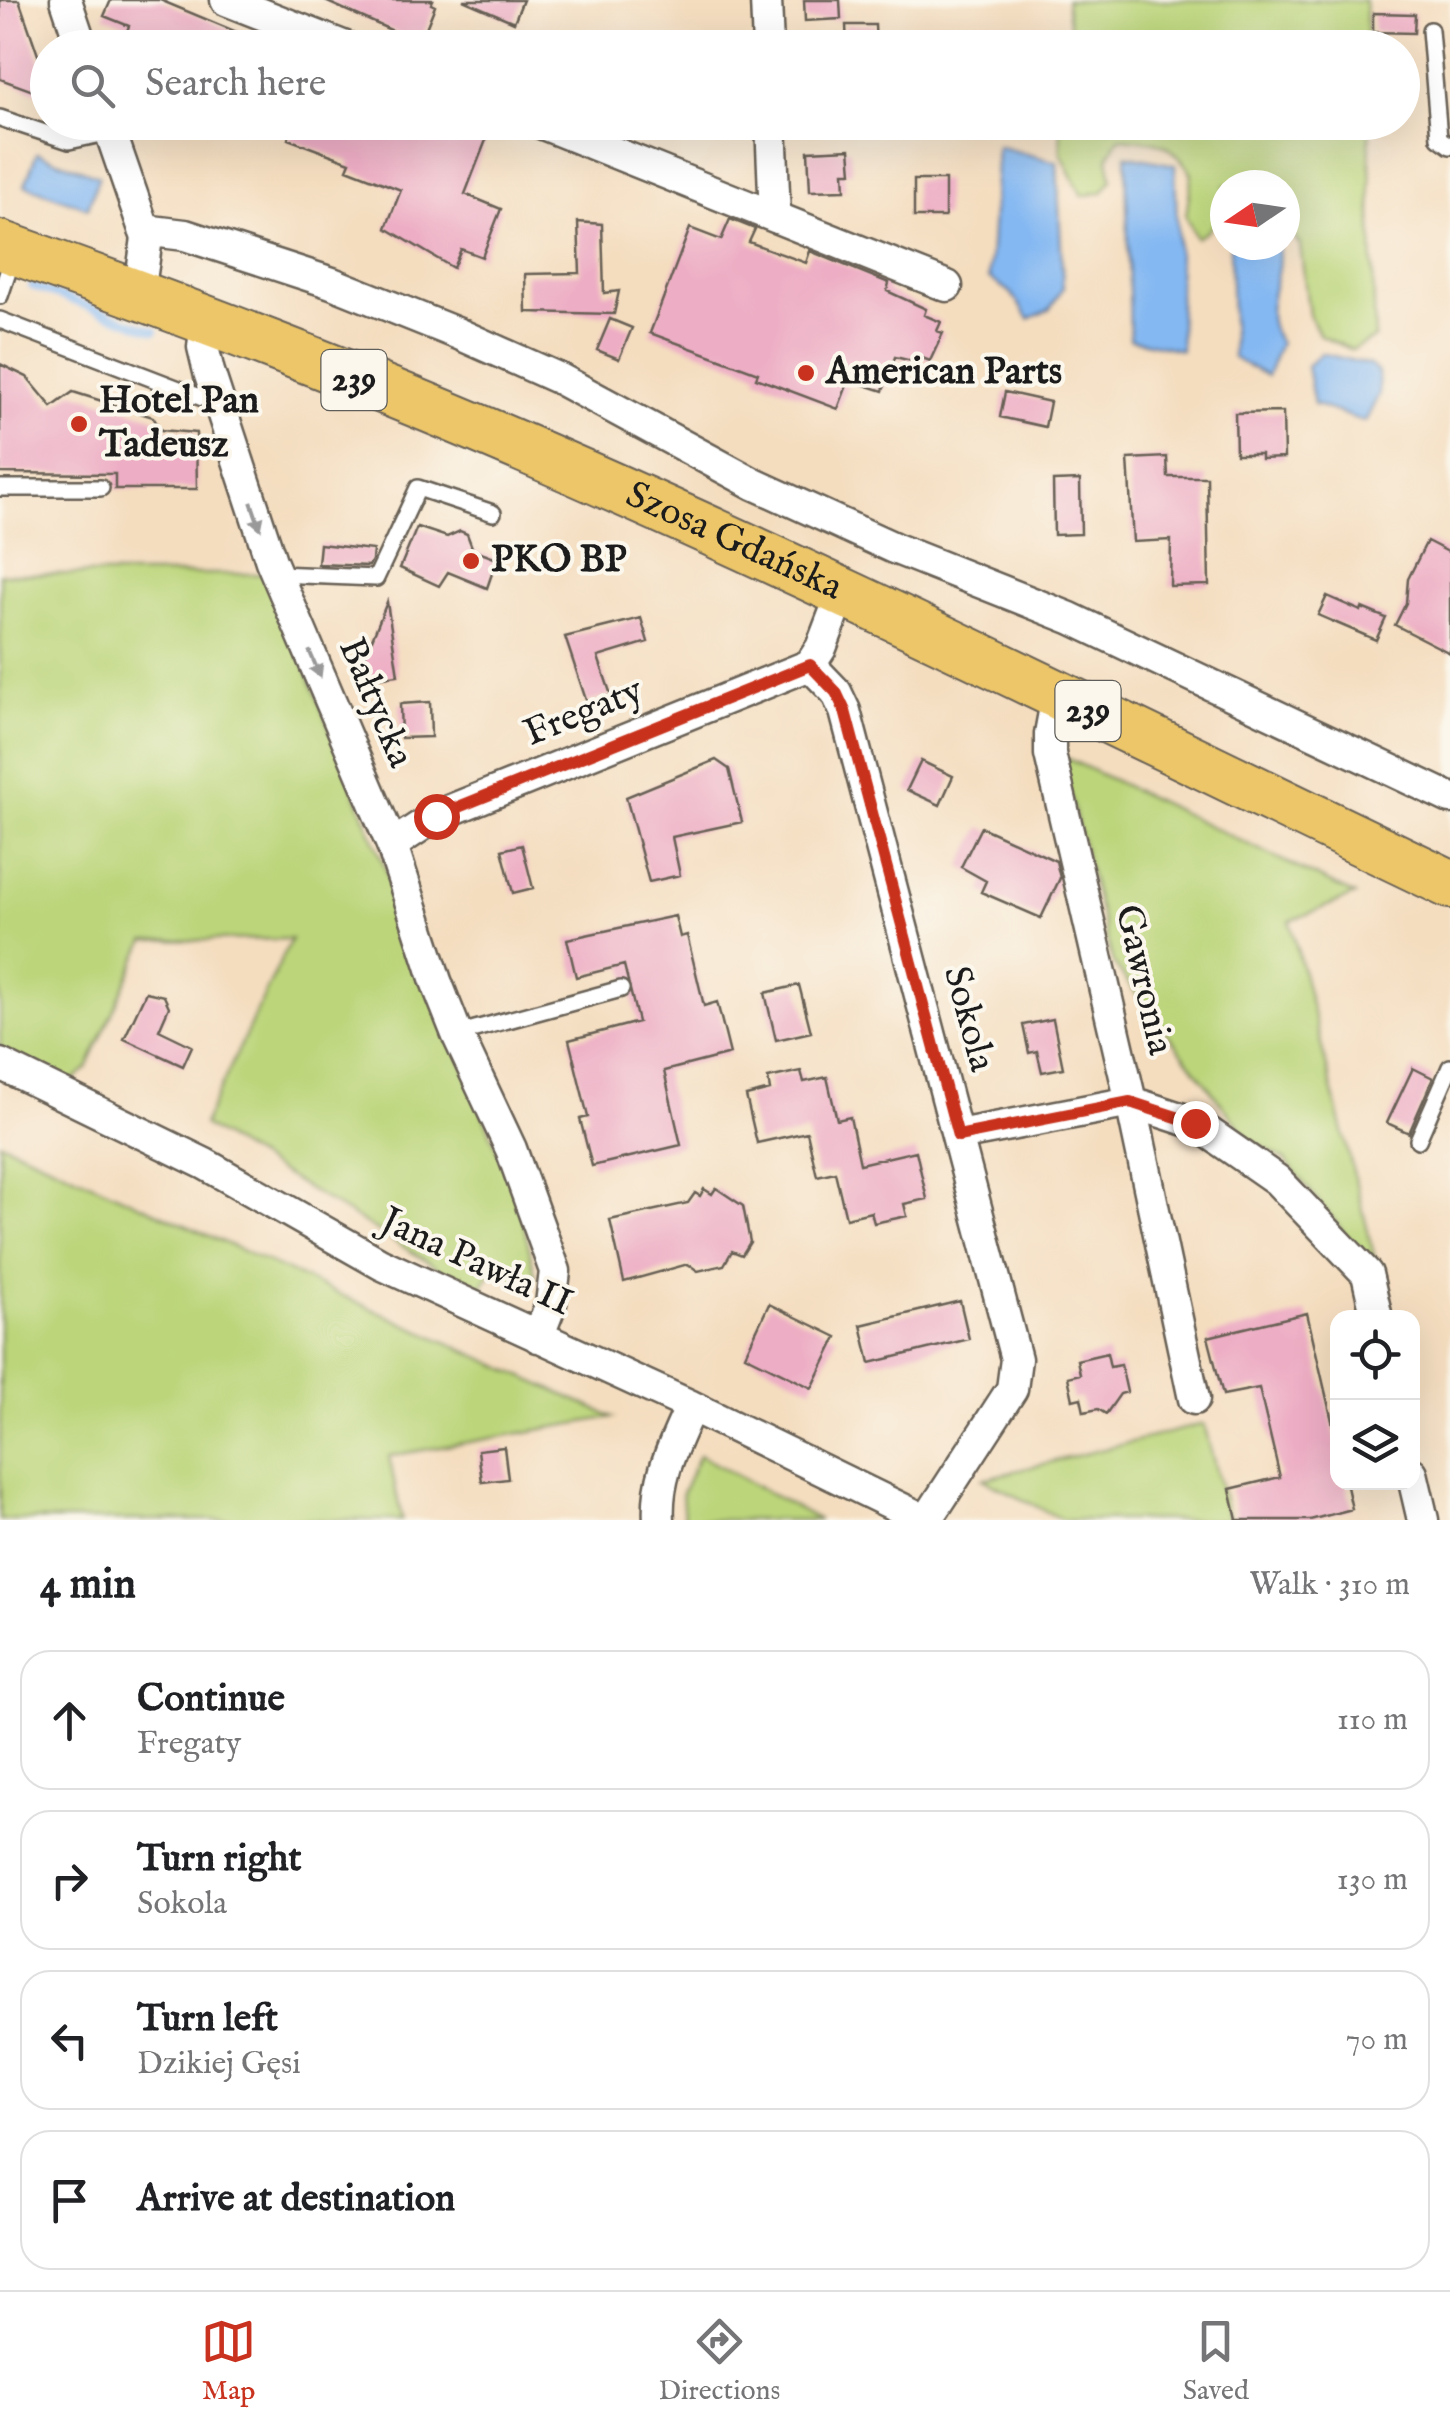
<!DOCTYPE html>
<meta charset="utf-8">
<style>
:root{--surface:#fff;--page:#f2f2f2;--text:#202124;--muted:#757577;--line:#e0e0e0;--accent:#c8321e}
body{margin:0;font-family:"IM FELL English",serif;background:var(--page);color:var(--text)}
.controls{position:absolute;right:30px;bottom:30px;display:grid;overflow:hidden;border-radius:20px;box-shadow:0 10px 40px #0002}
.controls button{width:90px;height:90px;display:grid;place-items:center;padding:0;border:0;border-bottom:2px solid var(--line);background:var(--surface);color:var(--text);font:50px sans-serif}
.compass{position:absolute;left:1210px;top:170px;width:90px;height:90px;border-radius:50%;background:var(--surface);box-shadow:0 10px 40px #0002;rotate:257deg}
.stop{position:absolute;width:30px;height:30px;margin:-22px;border:8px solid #c8321e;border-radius:50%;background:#fff}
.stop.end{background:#c8321e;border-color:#fff;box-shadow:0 2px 10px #0008}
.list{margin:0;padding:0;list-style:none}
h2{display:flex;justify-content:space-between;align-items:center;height:130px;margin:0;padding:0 40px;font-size:42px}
h2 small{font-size:32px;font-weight:400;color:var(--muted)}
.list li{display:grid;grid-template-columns:65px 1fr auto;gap:30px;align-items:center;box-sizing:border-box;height:140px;margin:0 20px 20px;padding:0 20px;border:2px solid var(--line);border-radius:30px}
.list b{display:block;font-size:38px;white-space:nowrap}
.list p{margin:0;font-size:32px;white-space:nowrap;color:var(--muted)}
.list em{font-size:32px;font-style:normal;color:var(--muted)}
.icon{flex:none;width:55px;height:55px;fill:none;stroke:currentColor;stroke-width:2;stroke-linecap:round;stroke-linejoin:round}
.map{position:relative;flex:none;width:1450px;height:1520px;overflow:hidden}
.search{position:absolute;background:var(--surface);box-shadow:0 10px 40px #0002;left:30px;right:30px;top:30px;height:110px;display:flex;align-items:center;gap:25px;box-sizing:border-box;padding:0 35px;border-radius:55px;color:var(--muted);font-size:38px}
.sheet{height:770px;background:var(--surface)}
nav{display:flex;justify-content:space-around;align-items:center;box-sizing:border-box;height:140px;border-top:2px solid var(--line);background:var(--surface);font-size:28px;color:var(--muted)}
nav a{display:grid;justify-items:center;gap:5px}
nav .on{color:var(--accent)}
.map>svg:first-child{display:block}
.green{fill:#bcd57a;stroke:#6c784b;stroke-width:2.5}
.water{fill:#84b8f2;stroke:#506a87;stroke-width:2.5}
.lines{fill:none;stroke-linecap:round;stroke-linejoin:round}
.stream{stroke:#84b8f2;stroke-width:8}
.building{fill:#edadc4}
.lane-casing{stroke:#686055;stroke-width:20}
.street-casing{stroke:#686055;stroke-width:35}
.primary-casing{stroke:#686055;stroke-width:52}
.lane{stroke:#fff;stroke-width:15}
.street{stroke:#fff;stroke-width:30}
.primary{stroke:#ecc669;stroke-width:48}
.oneway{fill:#999}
.route{stroke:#c8321e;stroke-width:12}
.poi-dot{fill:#c8321e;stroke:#fbf7ec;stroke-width:4}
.labels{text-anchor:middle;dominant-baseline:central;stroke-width:8;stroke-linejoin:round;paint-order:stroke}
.shield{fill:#fbf7ec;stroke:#5f5e5a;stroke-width:2.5}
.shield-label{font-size:35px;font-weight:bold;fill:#1c1c1c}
.poi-label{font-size:38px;font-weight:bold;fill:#1c1c1c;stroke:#fbf7ec;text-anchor:start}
.street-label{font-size:38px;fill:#1c1c1c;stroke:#fbf7ec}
</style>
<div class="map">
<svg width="1450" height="1520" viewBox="0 0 1450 1520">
<rect width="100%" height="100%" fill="#fbf7ec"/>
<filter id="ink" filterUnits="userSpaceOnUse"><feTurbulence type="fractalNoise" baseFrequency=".01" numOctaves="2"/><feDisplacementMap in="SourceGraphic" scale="20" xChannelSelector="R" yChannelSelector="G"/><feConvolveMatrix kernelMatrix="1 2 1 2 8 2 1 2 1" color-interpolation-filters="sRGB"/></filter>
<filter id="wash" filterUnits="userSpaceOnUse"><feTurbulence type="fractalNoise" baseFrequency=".0048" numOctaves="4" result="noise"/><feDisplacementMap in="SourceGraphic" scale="40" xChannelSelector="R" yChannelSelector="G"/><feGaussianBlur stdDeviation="2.25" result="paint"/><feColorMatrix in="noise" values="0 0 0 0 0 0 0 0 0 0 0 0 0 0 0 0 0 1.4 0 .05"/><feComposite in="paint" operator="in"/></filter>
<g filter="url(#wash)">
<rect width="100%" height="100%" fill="#f4ddbf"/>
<path class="green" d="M1066 0H1365L1367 47H1072Z
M1060 123H1369L1375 338 1352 350 1320 336 1309 315 1300 245 1285 225V185H1225C1225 208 1218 227 1196 238L1186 216 1192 174C1169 139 1159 142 1119 138L1108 158 1112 179 1102 192 1082 196 1061 153Z
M0 574H268L519 1204 536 1278 518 1283 491 1271 479 1293 203 1125 291 939 145 941 87 1068 71 1082 0 1049Z
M1060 755 1355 895 1290 921 1375 1259 1351 1241 1285 1160 1248 1138 1113 963Z
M0 1142 613 1417 389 1456 402 1520H0Z
M1204 1424 1229 1520H1063L983 1479Z
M699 1455 819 1520H684L682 1493Z"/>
<path class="water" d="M997 146 1057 162 1063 288 1049 310 1029 319 1011 293 989 278Z
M37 153 99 176 88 208 25 185Z
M1126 155 1175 165 1181 350 1130 339Z
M1230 245H1278C1284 282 1256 308 1280 343L1267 376 1233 358Z
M1321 353 1370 365 1378 372 1379 394 1365 422 1314 404 1307 366Z"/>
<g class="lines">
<path class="stream" d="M32 286 155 331"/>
</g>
<g id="blocks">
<path class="building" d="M0 0H19L46 78 41 94 0 79Z
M111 0H160L275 48H181L149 35 145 44 125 36 129 26 104 16Z
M323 0H433L431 4 435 6 420 43Z
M463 0H523L514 22Z
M804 0H840L841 19 805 21Z
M1373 13 1415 14 1414 33 1373 32Z
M846 25H875L876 46 847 47Z
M294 122H459L488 135 465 194 501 209 482 257 461 249 453 268 386 228 401 190 347 169 350 162 288 139Z
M850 149 852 172H844L845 190 810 191 808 151Z
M914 180H945V217H914Z
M730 219 755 229 749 242 806 263 810 251 889 283 887 291 926 309 924 315 941 322 937 331 943 333 930 361 914 355 912 361 895 357 883 391 849 380 838 409 756 378 758 373 650 333 690 228 721 240Z
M578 222 602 224 604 293 619 291 614 314 526 312 525 274 580 273Z
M610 319 632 328 619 359 597 350Z
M0 364 27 377 52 407 73 392 153 417 161 430 196 433 197 489H115V474L0 473Z
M1005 392 1050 402 1045 427 1000 417Z
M1283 412 1284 458 1261 459V454H1236L1235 413Z
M1167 457 1168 477H1207L1209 585 1170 586 1171 540 1133 542 1128 459Z
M1080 480 1081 534 1054 535 1053 481Z
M417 527 447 537 460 531 467 534 473 550 497 559 487 588 448 572 439 586 400 568Z
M1427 541 1450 553V653L1395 625 1406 603 1408 579Z
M320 544 373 550 372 560 369 566 318 564Z
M1327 596 1361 611 1362 608 1386 618 1376 640 1318 615Z
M387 602 398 675 355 681Z
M641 618 648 642 598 657 611 695 587 703 565 637Z
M430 702 431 737 401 738 400 704Z
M716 760 729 769 742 822 672 837 680 875 649 882 626 797Z
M921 761 953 776 940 805 907 790Z
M981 827 1056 861 1060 878 1041 918 981 892 986 881 961 867Z
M522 845 533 888 513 893 502 850Z
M675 916 680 937 687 935 704 1006 717 1002 730 1054 664 1071 681 1145 592 1166 580 1119 588 1117 569 1040 638 1022 624 965 576 977 567 939Z
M799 985 811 1032 776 1040 765 993Z
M146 992 164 996 169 1007 159 1030 192 1046 183 1066 124 1039Z
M1053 1019 1063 1068 1042 1072 1037 1051 1029 1053 1023 1025Z
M1413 1068 1433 1078 1409 1133 1387 1123Z
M801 1071 804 1082 827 1077 837 1120 850 1117 860 1164 916 1151 927 1199 904 1204 907 1216 874 1223 871 1212 846 1218 835 1172 817 1176 807 1132 757 1143 746 1096 770 1090 768 1078Z
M716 1188 743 1206 750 1242 742 1255 732 1251 724 1265 698 1271 688 1264 624 1282 610 1220 688 1203 695 1193 700 1196 704 1189 712 1194Z
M960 1301 969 1339 870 1363 861 1325Z
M769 1304 837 1337 812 1388 745 1355Z
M1307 1313 1338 1447V1482H1346L1352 1509 1310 1520H1237L1230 1489 1280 1477 1259 1388 1223 1395 1208 1337Z
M1107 1353 1110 1367 1121 1365 1127 1392 1120 1394 1106 1414 1098 1409 1084 1412 1081 1398 1073 1400 1068 1377 1080 1374 1077 1360Z
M504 1447 508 1479 482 1482 478 1450Z"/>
</g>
</g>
<g filter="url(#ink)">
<use href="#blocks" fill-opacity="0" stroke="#686055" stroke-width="2.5"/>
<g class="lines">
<defs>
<path id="lane" d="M1430 30 1439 138 1450 146
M0 118 69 141 111 132
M0 296 14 254
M0 320 218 404
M0 488H101
M277 574 376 578 418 488 493 513
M457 1034 621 989
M1418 1140 1450 1067"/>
<path id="street" d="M66 0 82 48
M226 0 348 48
M766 0 768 48
M107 122 147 238 139 294
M538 122 947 286
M771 122 775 217
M144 230 185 235 332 283 459 334 560 379 754 484 894 548 1070 618 1450 798
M206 321 203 347 209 372 271 561 392 845 436 981 457 1034 511 1149 555 1271 551 1304 538 1337
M842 593 821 648 810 665 836 692 845 711 1016 1359 1012 1389 927 1520
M1057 696 1050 734V754L1131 1102 1194 1399
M392 845 436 816 810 665
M0 1064 205 1164 381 1264 691 1406 925 1520
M958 1135 1131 1102 1195 1123 1277 1180 1367 1274 1377 1318
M1412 1473 1423 1520
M659 1520C656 1477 674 1445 691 1406"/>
<g id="primary">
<path id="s1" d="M0 245C170 305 340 369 505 440 825 577 1136 734 1450 884"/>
</g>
</defs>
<use href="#lane" class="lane-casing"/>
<use href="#street" class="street-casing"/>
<use href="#primary" class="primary-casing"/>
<use href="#lane" class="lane"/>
<use href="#street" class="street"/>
<use href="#primary" class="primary"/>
</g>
<defs><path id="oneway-solid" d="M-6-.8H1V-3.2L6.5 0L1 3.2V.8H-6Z" transform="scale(2.5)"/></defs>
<g class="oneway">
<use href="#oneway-solid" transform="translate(256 516) rotate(71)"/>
<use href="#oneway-solid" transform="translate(315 664) rotate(67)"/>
</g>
</g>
<g class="lines" filter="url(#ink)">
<path class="route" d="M436 816 810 665 836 692 845 711 958 1136 1130 1102 1195 1123"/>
</g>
<g class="poi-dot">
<circle cx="806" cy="373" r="10"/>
<circle cx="79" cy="424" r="10"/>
<circle cx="471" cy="561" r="10"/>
</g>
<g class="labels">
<g class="shield">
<rect x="321.5" y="350" width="65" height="60" rx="8"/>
<rect x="1055.5" y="681" width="65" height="60" rx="8"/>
</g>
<g class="shield-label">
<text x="354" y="380">239</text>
<text x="1088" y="711">239</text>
</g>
<g class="poi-label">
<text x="826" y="373">American Parts</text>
<text x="99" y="402">Hotel Pan<tspan x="99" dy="44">Tadeusz</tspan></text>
<text x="491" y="561">PKO BP</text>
</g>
<g class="street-label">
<text stroke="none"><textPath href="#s1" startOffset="792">Szosa Gdańska</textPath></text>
<text transform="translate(375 703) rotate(67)">Bałtycka</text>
<text transform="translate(584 713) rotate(-22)">Fregaty</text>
<text transform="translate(1143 980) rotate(77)">Gawronia</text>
<text transform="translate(968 1019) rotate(75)">Sokola</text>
<text transform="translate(476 1263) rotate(25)">Jana Pawła II</text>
</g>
</g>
</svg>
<div class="controls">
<button><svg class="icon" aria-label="locate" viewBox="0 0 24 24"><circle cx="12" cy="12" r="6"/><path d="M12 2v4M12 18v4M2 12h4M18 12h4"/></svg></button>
<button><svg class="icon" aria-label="layers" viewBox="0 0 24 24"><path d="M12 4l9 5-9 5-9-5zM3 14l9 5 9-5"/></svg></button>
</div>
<svg class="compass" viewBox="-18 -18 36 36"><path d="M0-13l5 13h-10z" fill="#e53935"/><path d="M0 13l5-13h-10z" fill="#757577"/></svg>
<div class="stop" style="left:436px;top:816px"></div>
<div class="stop end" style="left:1195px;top:1123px"></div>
<div class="search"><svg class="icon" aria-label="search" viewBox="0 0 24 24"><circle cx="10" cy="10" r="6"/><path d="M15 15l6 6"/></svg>Search here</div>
</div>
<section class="sheet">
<h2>4 min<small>Walk · 310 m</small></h2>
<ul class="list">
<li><svg class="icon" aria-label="ahead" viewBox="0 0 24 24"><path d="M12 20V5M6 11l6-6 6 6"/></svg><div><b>Continue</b><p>Fregaty</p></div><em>110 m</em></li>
<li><svg class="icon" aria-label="right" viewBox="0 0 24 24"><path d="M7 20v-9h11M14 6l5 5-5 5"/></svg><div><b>Turn right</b><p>Sokola</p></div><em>130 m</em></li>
<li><svg class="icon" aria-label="left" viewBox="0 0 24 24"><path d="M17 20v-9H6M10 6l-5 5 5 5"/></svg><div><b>Turn left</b><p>Dzikiej Gęsi</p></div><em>70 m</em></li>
<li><svg class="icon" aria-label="arrive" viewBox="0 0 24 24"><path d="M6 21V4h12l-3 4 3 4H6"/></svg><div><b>Arrive at destination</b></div></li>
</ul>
</section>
<nav>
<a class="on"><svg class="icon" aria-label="map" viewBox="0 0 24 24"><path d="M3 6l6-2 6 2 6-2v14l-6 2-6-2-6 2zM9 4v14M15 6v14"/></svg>Map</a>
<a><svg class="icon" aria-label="directions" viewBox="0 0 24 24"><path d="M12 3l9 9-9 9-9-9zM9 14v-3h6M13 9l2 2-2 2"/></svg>Directions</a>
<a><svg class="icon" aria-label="saved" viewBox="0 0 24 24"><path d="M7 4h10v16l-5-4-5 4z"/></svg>Saved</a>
</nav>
